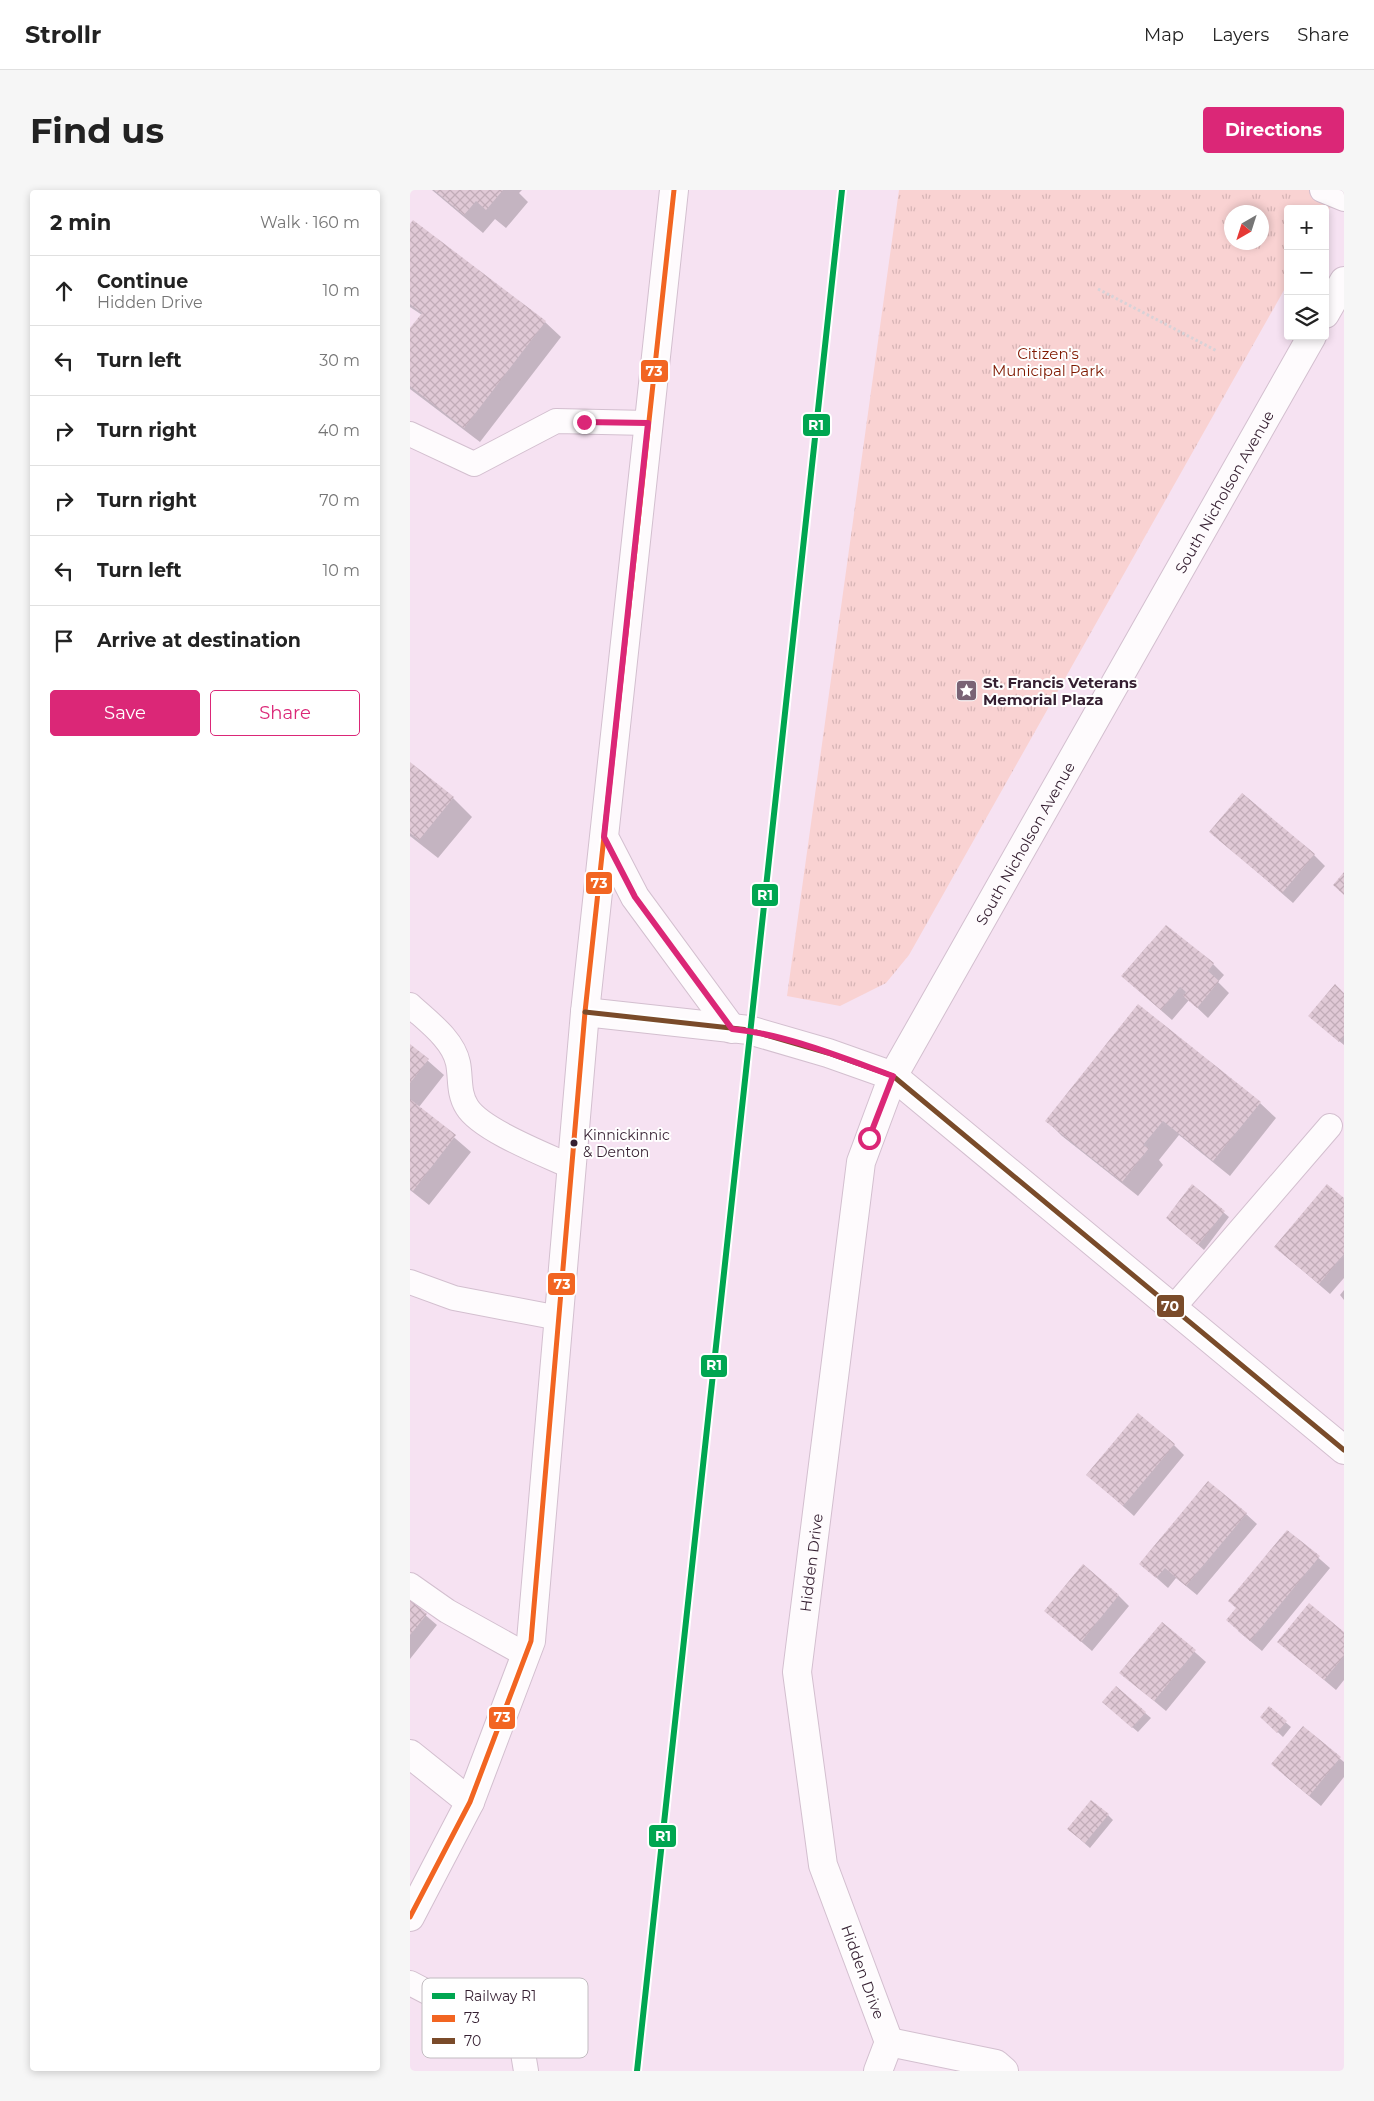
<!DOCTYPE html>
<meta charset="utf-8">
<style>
:root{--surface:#fff;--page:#f6f6f6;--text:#222;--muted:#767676;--line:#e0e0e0;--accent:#db2777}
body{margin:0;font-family:Montserrat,sans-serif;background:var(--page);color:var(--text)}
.controls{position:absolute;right:15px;top:15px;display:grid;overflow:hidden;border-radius:5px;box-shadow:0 2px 8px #0003}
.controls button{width:45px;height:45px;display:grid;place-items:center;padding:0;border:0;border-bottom:1px solid var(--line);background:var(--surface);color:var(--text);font:25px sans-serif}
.compass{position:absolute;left:814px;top:15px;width:45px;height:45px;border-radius:50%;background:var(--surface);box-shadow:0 2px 8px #0003;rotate:219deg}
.stop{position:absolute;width:15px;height:15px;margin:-11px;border:4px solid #db2777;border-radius:50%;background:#fff}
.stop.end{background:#db2777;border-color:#fff;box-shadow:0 1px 5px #0008}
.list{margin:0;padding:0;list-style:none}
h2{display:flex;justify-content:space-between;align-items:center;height:65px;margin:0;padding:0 20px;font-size:21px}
h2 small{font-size:16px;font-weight:400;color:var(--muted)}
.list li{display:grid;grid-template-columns:32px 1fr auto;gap:15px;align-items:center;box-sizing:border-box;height:70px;padding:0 20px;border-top:1px solid var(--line)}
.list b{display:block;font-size:19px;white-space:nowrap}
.list p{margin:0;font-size:16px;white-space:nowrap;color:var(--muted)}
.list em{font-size:16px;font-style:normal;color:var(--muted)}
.actions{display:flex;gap:10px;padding:15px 20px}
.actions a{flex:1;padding:11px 0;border:1px solid var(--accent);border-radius:5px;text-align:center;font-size:18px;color:var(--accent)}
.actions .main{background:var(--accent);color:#fff}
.icon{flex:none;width:28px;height:28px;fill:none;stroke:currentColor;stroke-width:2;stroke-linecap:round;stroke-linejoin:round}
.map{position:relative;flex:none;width:934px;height:1881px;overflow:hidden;border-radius:5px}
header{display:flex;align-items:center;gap:30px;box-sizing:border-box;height:70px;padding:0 25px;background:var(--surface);border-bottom:1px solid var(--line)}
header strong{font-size:24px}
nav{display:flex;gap:28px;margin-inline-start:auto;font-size:18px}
.intro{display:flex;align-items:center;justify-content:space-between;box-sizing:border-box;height:120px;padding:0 30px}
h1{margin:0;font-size:35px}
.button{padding:12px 22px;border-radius:5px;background:var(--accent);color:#fff;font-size:18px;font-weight:700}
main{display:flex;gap:30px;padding:0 30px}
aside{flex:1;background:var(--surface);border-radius:5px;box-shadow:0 2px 8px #0003}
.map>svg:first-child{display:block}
.park{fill:url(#park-tufts);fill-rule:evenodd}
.shadow{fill:#0003}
.building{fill:url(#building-cross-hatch)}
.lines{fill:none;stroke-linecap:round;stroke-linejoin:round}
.service-casing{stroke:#d3bfcf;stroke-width:26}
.minor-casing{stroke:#d3bfcf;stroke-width:30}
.tertiary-casing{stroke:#d3bfcf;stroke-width:30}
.path{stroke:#d8d2d7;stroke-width:3;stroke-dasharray:2.5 2.5;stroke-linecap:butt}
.service{stroke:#fefbfd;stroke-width:24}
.minor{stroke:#fefbfd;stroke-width:28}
.tertiary{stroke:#fefbfd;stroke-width:28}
.bus-1-casing{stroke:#fff;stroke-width:9}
.bus-2-casing{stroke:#fff;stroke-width:9}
.bus-1{stroke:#f26522;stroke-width:5}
.bus-2{stroke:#7a4b2a;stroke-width:5}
.rail-1-casing{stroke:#fff;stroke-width:10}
.rail-1{stroke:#00a651;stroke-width:6}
.route{stroke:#db2777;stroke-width:6}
.bus-dot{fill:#351f31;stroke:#fff;stroke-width:2}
.labels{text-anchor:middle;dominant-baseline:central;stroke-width:4;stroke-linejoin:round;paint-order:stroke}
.bus-label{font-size:14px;fill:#351f31;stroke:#fff;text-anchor:start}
.park-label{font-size:15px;fill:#7f1900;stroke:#fff}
.street-label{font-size:15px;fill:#351f31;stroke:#fff}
.poi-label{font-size:15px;font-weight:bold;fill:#351f31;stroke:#fff;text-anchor:start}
.key{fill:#fff;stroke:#c2bcc1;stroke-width:1}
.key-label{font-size:14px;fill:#351f31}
.line-badge{stroke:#fff;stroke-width:2}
.badge-label{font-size:14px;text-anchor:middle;font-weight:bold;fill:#fff}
</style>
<header>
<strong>Strollr</strong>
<nav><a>Map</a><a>Layers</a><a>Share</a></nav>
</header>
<div class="intro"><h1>Find us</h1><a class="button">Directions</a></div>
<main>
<aside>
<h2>2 min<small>Walk · 160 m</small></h2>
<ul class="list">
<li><svg class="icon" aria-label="ahead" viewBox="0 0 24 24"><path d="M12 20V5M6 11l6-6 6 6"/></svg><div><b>Continue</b><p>Hidden Drive</p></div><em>10 m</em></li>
<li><svg class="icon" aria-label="left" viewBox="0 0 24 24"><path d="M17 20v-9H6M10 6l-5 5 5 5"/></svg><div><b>Turn left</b></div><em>30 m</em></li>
<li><svg class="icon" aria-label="right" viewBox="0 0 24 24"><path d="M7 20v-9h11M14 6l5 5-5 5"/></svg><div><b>Turn right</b></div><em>40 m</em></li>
<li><svg class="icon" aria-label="right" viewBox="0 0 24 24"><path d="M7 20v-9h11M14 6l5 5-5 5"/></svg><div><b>Turn right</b></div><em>70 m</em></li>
<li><svg class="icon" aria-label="left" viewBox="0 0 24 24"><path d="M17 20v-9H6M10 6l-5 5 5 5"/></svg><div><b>Turn left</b></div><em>10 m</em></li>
<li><svg class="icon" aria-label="arrive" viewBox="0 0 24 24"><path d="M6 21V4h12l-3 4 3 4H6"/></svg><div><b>Arrive at destination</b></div></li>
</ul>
<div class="actions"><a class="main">Save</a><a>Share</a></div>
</aside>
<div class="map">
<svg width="934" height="1881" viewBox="0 0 934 1881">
<defs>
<pattern id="park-tufts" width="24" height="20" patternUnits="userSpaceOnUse" patternTransform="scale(1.25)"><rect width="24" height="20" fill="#f9d2d2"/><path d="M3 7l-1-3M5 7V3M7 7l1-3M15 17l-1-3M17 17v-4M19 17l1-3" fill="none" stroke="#d6b4b5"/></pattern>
<pattern id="building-cross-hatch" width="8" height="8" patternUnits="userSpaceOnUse" patternTransform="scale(1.25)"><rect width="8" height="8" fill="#e0c9d6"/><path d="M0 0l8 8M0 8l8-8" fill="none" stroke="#c1acb8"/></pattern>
</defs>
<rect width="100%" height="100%" fill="#f6e2f2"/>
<path class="park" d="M489 0H930L915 27V19H878V93L499 765 476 793 430 816 377 806ZM822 22H852V52H822Z"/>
<path class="shadow" d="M22 0H112L109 3 118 12 96 38 85 29 73 43Z
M0 36 135 132 151 147 70 252 0 199V140L12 125 0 117Z
M0 574 43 608 62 627 28 668 0 646Z
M801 642 904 665 915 676 883 713Z
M739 754 803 774 814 785 808 792 819 803 798 828 779 810 762 830 712 786Z
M934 804V855L905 831Z
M0 855 34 885 9 917 61 962 19 1015 0 1000Z
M850 913 866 928 820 986 769 945 749 970 753 975 728 1006 652 946 637 931Z
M782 996 819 1027 794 1060 763 1033Z
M934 1009V1088L920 1104 877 1067Z
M934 1100V1110L930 1105Z
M764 1255 774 1265 724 1326 678 1285Z
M836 1324 847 1334 787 1405 766 1388 758 1398 731 1374Z
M878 1341 920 1378 852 1461 828 1441 827 1418Z
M708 1405 719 1416 682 1461 636 1421Z
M0 1412 27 1435 0 1469Z
M752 1433 796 1472 756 1521 711 1483Z
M934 1444V1490L926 1500 869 1452Z
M706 1498 741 1528 728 1542 699 1517Z
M859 1518 881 1537 873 1547 857 1532Z
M893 1537 934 1572V1587L911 1616 874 1585Z
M698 1625 703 1630 680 1658 664 1644Z"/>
<path class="building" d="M24 0H93L76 20 66 11 54 25Z
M3 30 136 131 54 238 0 196V138L12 123 0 114V34Z
M0 572 44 607 9 650 0 643Z
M832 603 905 664 872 703 799 642Z
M934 682V705L923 695Z
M756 735 804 773 798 781 809 791 787 818 773 806 776 802 770 797 751 820 711 786Z
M925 794 934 803V846L929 852 898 826Z
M728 814 851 912 803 971 753 931 733 955 739 958 712 992 635 931Z
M0 854 19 869 0 893Z
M0 909 46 945 3 1001 0 998Z
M782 994 815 1021 788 1055 756 1028Z
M917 994 934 1008V1064L909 1094 864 1057Z
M728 1223 765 1254 713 1316 676 1285Z
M798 1291 837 1323 776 1396 755 1378 746 1388 729 1374Z
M877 1340 910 1366 840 1451 816 1430 826 1418 818 1411Z
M673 1374 709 1405 671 1452 634 1421Z
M0 1410 17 1424 0 1445Z
M899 1413 934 1442V1466L914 1490 867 1452Z
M752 1432 786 1460 744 1511 709 1483Z
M706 1496 736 1522 722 1538 692 1512Z
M859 1516 877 1531 867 1543 850 1527Z
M893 1536 931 1567 899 1606 861 1574Z
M681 1610 699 1624 675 1653 657 1639Z"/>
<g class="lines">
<defs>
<path id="service" d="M912 0 934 9
M0 244 64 274 146 231 238 233
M0 815C17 831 43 849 48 873 51 888 48 903 57 917 71 940 136 965 162 977
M0 1092 44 1108 149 1128
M763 1118 920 936
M0 1395 37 1421 116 1465
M0 1793 111 1851 116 1881"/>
<g id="minor">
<path d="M915 124 934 91"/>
<path d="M175 822 339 840 418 863 483 886 934 1260"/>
<path d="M0 1564 60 1612"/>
<path d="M479 1852 586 1874 594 1881"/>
<path id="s1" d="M468 1881 479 1852 413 1675 387 1482 451 972 483 886 902 146"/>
</g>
<path id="tertiary" d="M194 647 225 707 322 839
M0 1727 60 1612 121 1451 175 822 264 0"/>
</defs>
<use href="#service" class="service-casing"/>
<use href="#minor" class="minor-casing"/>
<use href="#tertiary" class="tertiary-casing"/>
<path class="path" d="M688 99 807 161"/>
<use href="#service" class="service"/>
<use href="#minor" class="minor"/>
<use href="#tertiary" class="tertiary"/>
<defs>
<path id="bus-1" d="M0 1727 60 1612 121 1451 175 822 264 0"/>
<path id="bus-2" d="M175 822 339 840 418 863 483 886 934 1260"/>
</defs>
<use href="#bus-1" class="bus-1-casing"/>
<use href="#bus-2" class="bus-2-casing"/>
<use href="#bus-1" class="bus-1"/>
<use href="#bus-2" class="bus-2"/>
<defs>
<path id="rail-1" d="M227 1881 432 0"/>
</defs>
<use href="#rail-1" class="rail-1-casing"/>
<use href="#rail-1" class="rail-1"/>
</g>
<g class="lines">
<path class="route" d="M174 232 238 233 194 647 225 707 322 839C375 844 433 868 483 886L459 948"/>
</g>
<defs>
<symbol id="sight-square" viewBox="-11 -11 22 22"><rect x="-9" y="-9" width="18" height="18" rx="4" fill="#796375" stroke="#fff"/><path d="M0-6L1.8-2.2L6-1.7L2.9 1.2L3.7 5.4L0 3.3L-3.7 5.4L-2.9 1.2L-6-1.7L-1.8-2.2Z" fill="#fff"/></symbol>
</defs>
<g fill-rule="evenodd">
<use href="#sight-square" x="544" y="488" width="25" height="25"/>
</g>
<circle class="bus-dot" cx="164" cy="953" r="4.5"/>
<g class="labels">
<g class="bus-label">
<text x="173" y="945">Kinnickinnic<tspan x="173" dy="17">&amp; Denton</tspan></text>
</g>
<g class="park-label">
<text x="638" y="163">Citizen's<tspan x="638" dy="17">Municipal Park</tspan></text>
</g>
<g class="street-label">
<text stroke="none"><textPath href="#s1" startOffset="1692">South Nicholson Avenue</textPath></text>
<text stroke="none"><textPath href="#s1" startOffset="1288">South Nicholson Avenue</textPath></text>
<text stroke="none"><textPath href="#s1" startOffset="525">Hidden Drive</textPath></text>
<text transform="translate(453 1782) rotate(70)">Hidden Drive</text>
</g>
<g class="poi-label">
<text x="573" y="492">St. Francis Veterans<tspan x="573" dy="17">Memorial Plaza</tspan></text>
</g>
</g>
<rect x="12" y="1788" width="166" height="80" rx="8" class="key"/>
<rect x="22" y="1803" width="23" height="6" fill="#00a651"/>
<rect x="22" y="1825" width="23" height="7" fill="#f26522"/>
<rect x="22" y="1848" width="23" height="6" fill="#7a4b2a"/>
<g class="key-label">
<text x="54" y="1811">Railway R1</text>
<text x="54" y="1833">73</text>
<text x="54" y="1856">70</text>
</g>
<g class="line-badge">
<rect x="230" y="169" width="29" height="24" rx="5" fill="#f26522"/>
<rect x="392" y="223" width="29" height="24" rx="5" fill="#00a651"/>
<rect x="175" y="681" width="28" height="24" rx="5" fill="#f26522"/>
<rect x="341" y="693" width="28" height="24" rx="5" fill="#00a651"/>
<rect x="137" y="1082" width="29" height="24" rx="5" fill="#f26522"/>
<rect x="746" y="1104" width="29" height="24" rx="5" fill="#7a4b2a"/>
<rect x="290" y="1164" width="28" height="24" rx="5" fill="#00a651"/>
<rect x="78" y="1516" width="28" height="24" rx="5" fill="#f26522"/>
<rect x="238" y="1634" width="29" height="24" rx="5" fill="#00a651"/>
</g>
<g class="badge-label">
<text x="244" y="186">73</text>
<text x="406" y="240">R1</text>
<text x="189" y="698">73</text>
<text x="355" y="710">R1</text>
<text x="152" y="1099">73</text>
<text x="760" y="1121">70</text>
<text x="304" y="1180">R1</text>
<text x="92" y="1532">73</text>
<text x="253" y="1651">R1</text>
</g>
</svg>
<div class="controls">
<button>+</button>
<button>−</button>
<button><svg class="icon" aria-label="layers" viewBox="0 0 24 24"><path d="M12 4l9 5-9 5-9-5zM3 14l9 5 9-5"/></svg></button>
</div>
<svg class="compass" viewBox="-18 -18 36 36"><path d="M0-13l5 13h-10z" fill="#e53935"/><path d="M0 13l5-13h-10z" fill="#767676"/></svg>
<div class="stop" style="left:459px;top:948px"></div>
<div class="stop end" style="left:174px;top:232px"></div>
</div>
</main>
